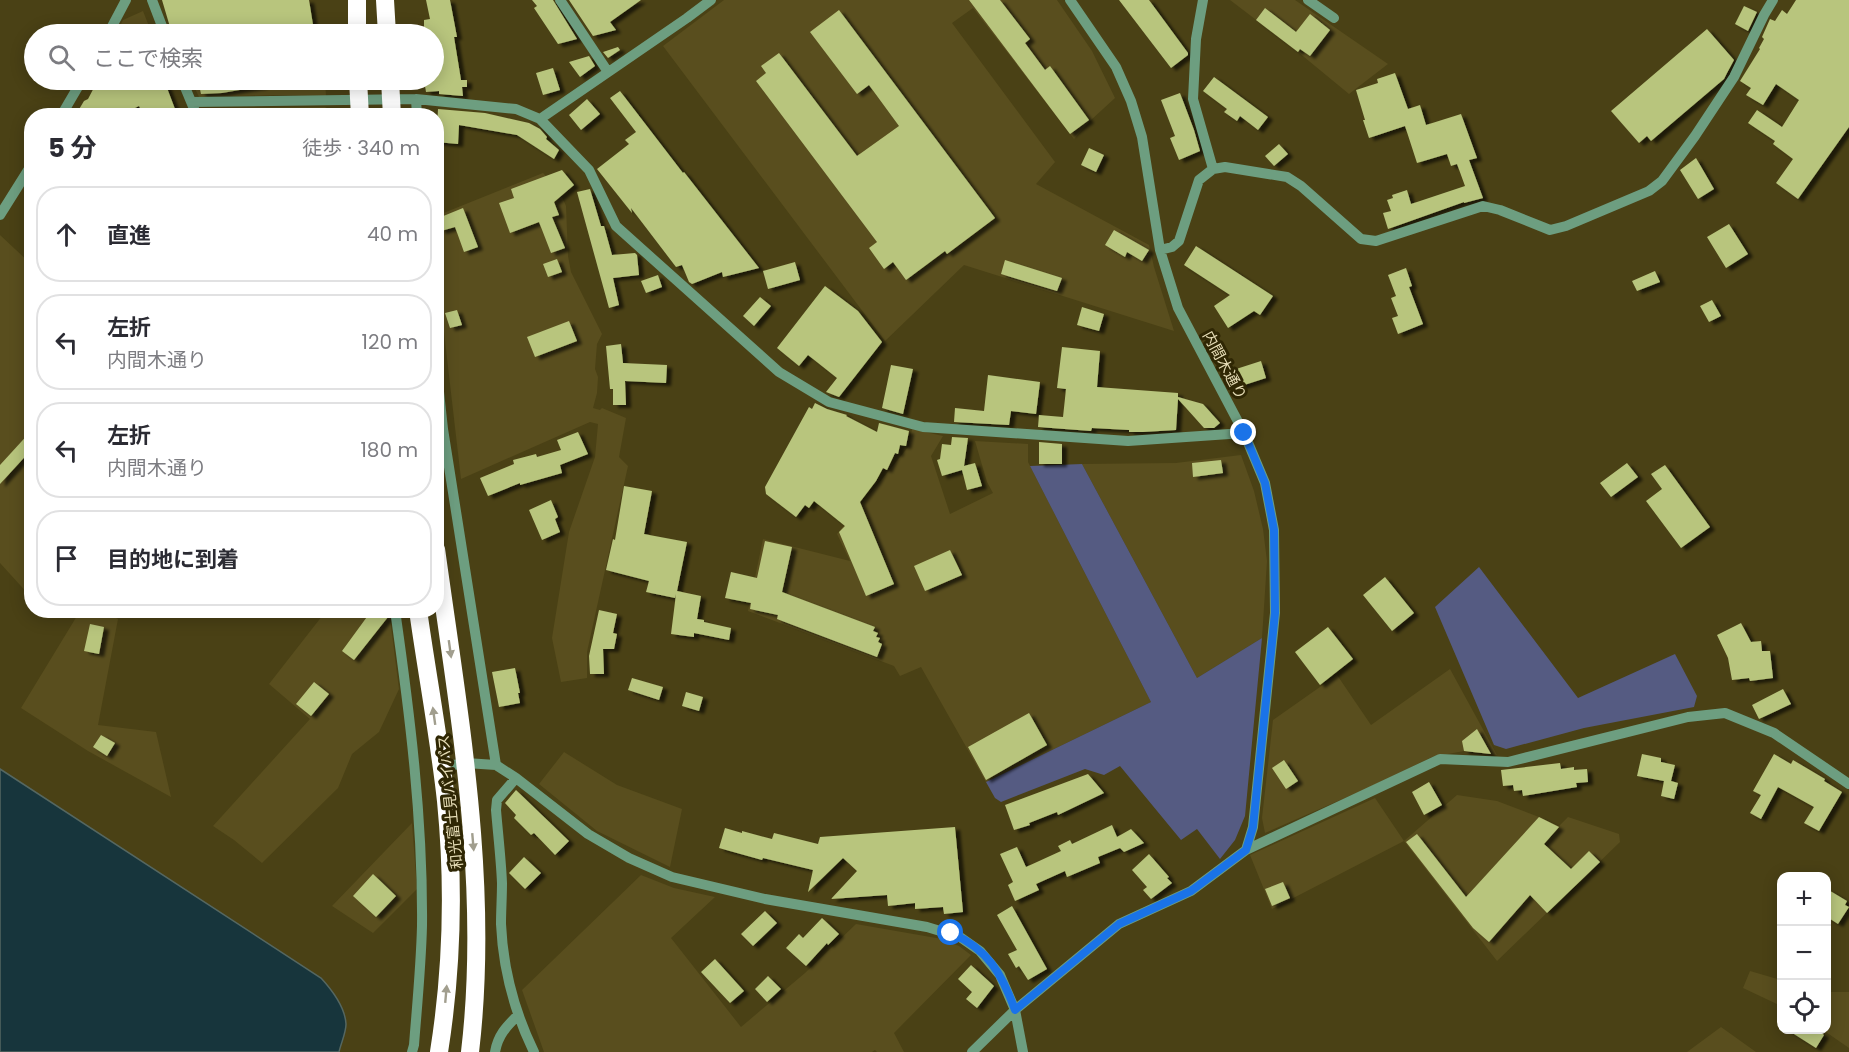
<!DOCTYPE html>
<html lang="ja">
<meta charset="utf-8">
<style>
:root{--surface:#fff;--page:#f2f2f3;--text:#2b2b33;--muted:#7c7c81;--line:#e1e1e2}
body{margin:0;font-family:Poppins,"Noto Sans JP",sans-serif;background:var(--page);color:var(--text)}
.controls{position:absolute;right:18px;bottom:18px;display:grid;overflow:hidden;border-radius:12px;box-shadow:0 3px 15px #0003}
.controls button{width:54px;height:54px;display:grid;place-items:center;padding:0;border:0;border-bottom:2px solid var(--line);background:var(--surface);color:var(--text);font:30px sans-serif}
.stop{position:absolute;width:18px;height:18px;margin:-14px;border:4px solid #1a73e8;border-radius:50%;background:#fff}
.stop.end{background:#1a73e8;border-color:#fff;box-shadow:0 2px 6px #0008}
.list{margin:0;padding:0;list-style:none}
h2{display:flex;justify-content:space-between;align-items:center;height:78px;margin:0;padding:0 24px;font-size:26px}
h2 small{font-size:20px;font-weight:400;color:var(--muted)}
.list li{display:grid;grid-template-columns:39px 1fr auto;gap:18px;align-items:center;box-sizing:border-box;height:96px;margin:0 12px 12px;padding:0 12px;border:2px solid var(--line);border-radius:24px}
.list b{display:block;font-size:22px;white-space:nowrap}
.list p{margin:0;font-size:20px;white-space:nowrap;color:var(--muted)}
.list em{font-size:20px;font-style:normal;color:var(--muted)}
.icon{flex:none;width:33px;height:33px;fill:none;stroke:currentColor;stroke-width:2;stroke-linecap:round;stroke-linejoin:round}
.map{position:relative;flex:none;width:1849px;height:1052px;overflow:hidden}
.search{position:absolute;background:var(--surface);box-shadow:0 3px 15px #0003;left:24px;top:24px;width:420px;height:66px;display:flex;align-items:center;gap:15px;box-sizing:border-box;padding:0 21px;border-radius:33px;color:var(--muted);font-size:22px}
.panel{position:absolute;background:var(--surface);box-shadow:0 3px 15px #0003;left:24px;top:108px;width:420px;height:510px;border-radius:24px}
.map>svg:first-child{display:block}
.built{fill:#594e1e}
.green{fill:#555b82}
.water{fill:#17353c;stroke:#556761;stroke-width:1.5}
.building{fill:#b8c57d;filter:url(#shadow)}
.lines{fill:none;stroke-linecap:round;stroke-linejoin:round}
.minor{stroke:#6d9e80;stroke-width:10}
.highway{stroke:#fff;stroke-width:18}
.oneway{fill:#a19e8e}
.route{stroke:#1a73e8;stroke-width:8}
.labels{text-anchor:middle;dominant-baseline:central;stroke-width:6;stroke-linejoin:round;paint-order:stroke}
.street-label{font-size:15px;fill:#e5dcb6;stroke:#2f2704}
</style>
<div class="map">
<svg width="1849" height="1052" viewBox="0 0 1849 1052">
<defs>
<filter id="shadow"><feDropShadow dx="5" dy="3" stdDeviation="1.5" flood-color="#0009"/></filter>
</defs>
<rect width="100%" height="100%" fill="#4a4115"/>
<path class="built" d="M724 0H1057L1092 51 1115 98 1091 120 1074 139 973 8 952 23 1055 162 1036 184 1149 245 1154 267 1174 331 964 265 885 341 663 46Z
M1230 0H1295L1388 64 1349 94 1298 52Z
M143 11 152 34H116L123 20Z
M191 80H325L326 96 280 95 199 97Z
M325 107 329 109V115H206L203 108Z
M543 173 558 188 566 206 568 256 571 272 602 334 597 344 595 369 598 377 597 393 593 408 600 410 602 408 626 418 619 457 628 466 587 652V678L561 682 552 638 569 532 595 457 598 424 590 422 461 479 437 272 436 216Z
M0 235 31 264 32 596H30L0 563Z
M912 429 943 436 931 456 950 514 993 493 987 482 975 441 1028 444V462L1151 702 986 782 921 667 900 676 894 666 748 611 763 539 850 561 837 534 909 446Z
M1241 455 1254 491 1263 529 1267 561 1262 638 1197 678 1082 464 1176 463Z
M80 611H103L118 619 98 725 156 732 171 797 88 751 21 708Z
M326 611H389L399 689 379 732 352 754 338 788 262 863 234 840 213 826 310 719 269 684Z
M1450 669 1497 755 1464 751 1432 757 1370 787 1265 833 1262 818 1273 720 1337 675 1371 725Z
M564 752 617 785 682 809 670 867 597 831 539 784Z
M1457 795 1497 801 1539 817 1559 826 1568 817 1619 834 1620 842 1497 961 1404 841 1272 909 1250 855 1375 798 1404 841Z
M412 823 417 889 373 933 332 906Z
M641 875 674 888 715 897 671 938 741 1027 805 973 856 924 942 939 959 946 971 955 894 1033 904 1052H877L875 1050 872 1052H544L522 990Z
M1750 971 1781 980V1006L1743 988Z
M1827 992H1849V1048L1823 1030H1826Z
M1721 1027 1756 1052H1687Z"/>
<path class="green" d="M1082 464 1197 678 1262 638 1245 816 1235 840 1220 859 1197 829 1181 840 1120 766 1104 775 1085 769 1001 802 995 798 986 782 1151 702 1030 466Z
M1479 567 1578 698 1675 654 1697 696 1694 707 1584 728 1506 749 1494 745 1435 607Z"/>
<path class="water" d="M0 769 321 978C332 990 345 1006 346 1024 346 1033 341 1043 339 1052H0Z"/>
<path class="building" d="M162 0H309L314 31 295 34H176L174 26 170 27Z
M426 0H450L457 37H454L461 80H467V87H462L463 96 439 94V91L426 92 424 80H434V34H424V20L430 19Z
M532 0H553L577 39 558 44 534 8 537 6Z
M569 0H641L610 22 616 30 593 36Z
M969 0H1000L1030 39 1025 43 1045 70 1050 66 1089 120 1070 134Z
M1119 0H1149L1188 53V55L1171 68Z
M1796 0H1849V127L1798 199 1776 183 1793 159 1773 144 1775 141 1748 123 1757 110 1782 127 1799 100 1776 84 1763 105 1746 95 1751 88 1740 81 1760 49 1759 48 1764 39 1762 37 1770 19 1775 21 1782 10 1787 14Z
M1744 6 1757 12 1748 31 1735 24Z
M1265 8 1296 32 1310 14 1330 30 1310 56 1300 49 1298 52 1256 20Z
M839 10 995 218 947 254 945 251 906 280 893 262 884 269 869 248 877 242 756 81 766 73 761 66 779 53 857 156 899 126 869 85 857 94 810 32Z
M1707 29 1734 60 1727 73 1724 79 1651 141 1647 136 1639 143 1611 111Z
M618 47 620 50 608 58 603 52Z
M589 56 595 66 580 77 569 62Z
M553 68 560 90 543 95 536 73Z
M1395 73 1408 109 1420 105 1426 125 1461 114 1477 158 1469 160 1483 198 1464 203V202L1388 229 1383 213 1391 211 1387 200 1393 198 1392 195 1407 190 1411 204 1465 186 1457 164 1451 166 1447 154 1417 163 1405 126 1369 138 1363 120H1365L1356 90 1378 83 1377 79Z
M1214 77 1268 117 1258 130 1240 116 1237 121 1224 112 1227 109 1203 91Z
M98 80H164L175 109 161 116H144L139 106 119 116H75L84 101 88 99Z
M198 80H262L263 86 222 93 201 94Z
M620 91 683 173 684 172 759 268 723 277 722 272 692 284 689 282 682 265 676 267 631 208 632 213 597 169 629 144 625 140 636 132 610 98Z
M1180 93 1194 130 1200 151 1179 160 1170 138 1175 136 1161 100Z
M587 99 600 114 581 130 569 115Z
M438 109 485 113 529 123 540 129 547 137 546 139 559 150 554 159 517 135 459 125 458 144 436 142Z
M1279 144 1288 154 1274 166 1265 156Z
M1089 148 1104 155 1096 172 1081 165Z
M1696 158 1714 189 1698 199 1680 170Z
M562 170 574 185 554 202 559 215 552 217 565 248 551 253 539 222 510 233 499 203 514 198 511 189Z
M590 189 601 226H604L612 255 635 253 637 255 639 275 613 278 619 305 609 308 577 192Z
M463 208 478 247 464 252 455 227 441 231 436 219Z
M1729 224 1748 254 1726 268 1707 237Z
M1114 230 1149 250 1142 261 1127 252 1125 257 1105 245Z
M1196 246 1273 296 1260 315 1254 311 1228 328 1214 306 1230 295 1184 265Z
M557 259 562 272 548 277 543 264Z
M1005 260 1062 278 1057 291 1001 274Z
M795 262 800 280 768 289 763 271Z
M1406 268 1412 286 1409 287 1423 324 1398 334 1392 318 1398 316 1391 298 1396 296 1388 275Z
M1655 271 1660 282 1637 291 1632 281Z
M658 275 662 287 646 293 641 281Z
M825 286 858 311 882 342 839 397 826 392 837 378 808 355 799 366 777 348Z
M760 297 771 306 754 326 743 316Z
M1712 300 1721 316 1709 322 1700 306Z
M1082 307 1104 314 1099 331 1077 325Z
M457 310 462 325 450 328 445 313Z
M569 321 577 341 535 357 527 337Z
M621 344 623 363 667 365 666 383 625 381 626 405H613V389H610L606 346Z
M1062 347 1100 351 1097 387 1178 393V397L1203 404 1220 423 1214 428H1204L1178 399 1176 430 1143 432H1129V430L1092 428 1091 431 1038 427 1039 415 1063 417 1066 389 1057 388Z
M1261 361 1266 378 1235 388 1230 371Z
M891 365 913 369 903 414 882 408Z
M988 375 1040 382 1036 414 1011 411 1009 425 954 422 955 408 984 411Z
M815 403 827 409 847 415 846 416 877 432 879 423 909 431 906 446 900 445 898 454 895 453 887 470 883 468 876 481 860 502 894 584 866 596 839 532 845 526 814 501 809 508 805 505 796 517 766 494 765 487 809 407 812 409Z
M32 430V449L0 484V465Z
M578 432 588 454 560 465 562 473 520 485V483L488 496 480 478 514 464 513 460 536 454 537 457 561 450 557 440Z
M952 437 968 438 964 466 975 463 982 486 967 490 962 470 942 476 937 460 940 459 942 444 951 445Z
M1039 442 1062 444V464H1039Z
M1221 460 1223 473 1193 477 1192 463Z
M1627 463 1638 477 1611 497 1600 483Z
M1665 465 1710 527 1681 548 1646 501 1662 489 1651 474Z
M624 486 652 491 644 534 687 542 677 591 701 596 697 619 704 620V622L731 628 729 640 694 633V637L671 634 676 594 675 598 646 592 649 581 606 570 613 539 615 540Z
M551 500 558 517 555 519 560 532 542 540 529 510Z
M765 541 792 547 782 592 875 627 873 631 878 633 876 637 880 638 878 642 882 644 877 657 777 619 778 615 750 609 751 603 725 598 731 572 757 578Z
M950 550 962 575 925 591 914 566Z
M1385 577 1414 613 1392 631 1363 595Z
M372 610H379L388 617 354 660 342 651Z
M599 610 617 614 613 633 617 634 614 649H603L604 674H590L589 656Z
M1741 623 1751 642 1761 641 1762 651H1770L1773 678 1750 681 1749 678 1732 680 1728 658 1717 635Z
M90 624 104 627 99 654 84 651Z
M1328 627 1353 659 1320 685 1295 652Z
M515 668 520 693H518L520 703 499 707 492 672Z
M632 678 663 687 659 700 628 690Z
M314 682 329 694 311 716 296 704Z
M1783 689 1791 704 1759 719 1752 705Z
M686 692 703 697 699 711 682 706Z
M1029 713 1047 745 986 780 968 747Z
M1477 729 1491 754 1464 751 1462 741Z
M101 735 115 743 107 756 93 747Z
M1642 754 1661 758V762L1675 765 1671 781 1678 783 1674 799 1661 796 1664 781 1637 776Z
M1774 754 1791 764 1793 760 1825 779 1824 781 1842 792 1819 831 1804 823 1814 807 1778 787 1761 819 1750 813 1761 795 1753 791Z
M1284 760 1298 781 1286 789 1272 768Z
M1560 763 1561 769 1574 767V770L1587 769 1588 782 1576 783 1577 787 1523 796 1522 790 1514 791 1513 785 1503 786 1501 770Z
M1088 774 1104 793 1058 815 1057 812 1029 823 1030 825 1014 830 1005 805Z
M1429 782 1442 805 1424 815 1412 792Z
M516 790 569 841 555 855 534 833 531 835 514 818 516 815 505 803Z
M1539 817 1559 827 1544 844 1571 869 1589 851 1600 862 1547 913 1530 895 1489 942 1473 928 1406 842 1417 834 1466 897Z
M1112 825 1117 837 1131 829 1144 843 1124 852 1120 848 1098 857 1100 863 1067 877 1065 871 1036 884 1039 890 1015 901 1008 885 1013 882 1000 854 1017 847 1026 867 1061 851 1058 846 1070 840 1072 844Z
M955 827 963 912 944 914 943 907 915 909V903L888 906 887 895 831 899 857 871 843 858 808 892 813 870 763 858 762 860 719 848 725 828 742 833V831L772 839 774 833 818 844 820 837Z
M1149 854 1169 877 1167 878 1172 883 1151 899 1143 890 1147 887 1132 870Z
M524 857 541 873 525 889 509 873Z
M373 874 396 896 376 917 353 896Z
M1283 882 1290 898 1272 906 1265 889Z
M1827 889 1847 901 1845 905 1849 907 1838 924 1827 917Z
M1012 906 1047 969 1028 980 1019 966 1016 968 1008 954 1017 950 997 915Z
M765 911 777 923 753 946 741 934Z
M822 918 839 934 828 945 827 943 806 966 786 948 799 934 803 938Z
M715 959 744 991 730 1003 701 972Z
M971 965 994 986 977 1008 966 999 972 992 958 979Z
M768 976 781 989 767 1002 755 989Z
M1786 1029H1816L1824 1035 1816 1048Z"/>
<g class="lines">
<path class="minor" d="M152 0 165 34
M560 0 608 72
M1203 0 1196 39 1193 99 1213 169
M1308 0 1334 18
M108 34 126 0
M182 80 197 116
M416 99 417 116
M191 102 416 99 516 109 540 119 589 170 616 226 779 372 829 402 923 427 1128 441 1244 433
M61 116 82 80
M540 119 687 18 711 0
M0 215 32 164
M1160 250 1172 247 1179 241 1199 180 1213 169 1225 167 1287 177 1301 186 1361 239 1376 241 1483 206 1500 210 1550 230 1566 226 1649 191 1662 181 1695 136 1734 77 1764 15 1773 0
M436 364 443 429 496 765
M395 610C410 715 423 820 422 926 421 966 417 1006 414 1045L412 1052
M441 767 466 763 496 765 516 778 588 834 629 858 672 877 765 899 927 927 960 937 980 951 1000 975 1015 1010 1023 1052
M516 778 497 800 496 810C498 834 501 859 502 883 502 897 501 911 501 924 503 968 515 1013 534 1052
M1246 850 1440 759 1508 762 1688 717 1725 713 1774 733 1849 784
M495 1052C498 1035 506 1027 518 1015
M972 1052 1015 1010 1119 924 1191 891 1246 850 1253 827 1275 613 1274 530 1265 483 1244 433 1178 308 1160 250 1142 137 1131 101 1116 67 1070 0"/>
<path class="highway" d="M357 0V34
M385 0 387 34
M358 80 360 116
M390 80 392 116
M436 549C459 716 490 884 470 1052
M418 610C427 674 439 737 446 801 454 883 452 970 439 1052"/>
</g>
<defs><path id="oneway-solid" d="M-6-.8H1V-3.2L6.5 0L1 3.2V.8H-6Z" transform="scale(1.5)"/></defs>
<g class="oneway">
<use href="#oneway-solid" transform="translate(450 649) rotate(82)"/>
<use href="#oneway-solid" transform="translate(434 716) rotate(-98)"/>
<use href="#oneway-solid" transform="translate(473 842) rotate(85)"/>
<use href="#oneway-solid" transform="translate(446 994) rotate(-85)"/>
</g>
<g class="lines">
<path class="route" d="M951 933C988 949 1002 974 1015 1010L1119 924 1191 891 1246 850 1253 827 1275 613 1274 530 1265 483 1244 433"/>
</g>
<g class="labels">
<g class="street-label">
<text transform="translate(1225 365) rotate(62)">内間木通り</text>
<text transform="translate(450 802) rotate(-96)">和光富士見バイパス</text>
</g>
</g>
</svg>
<div class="controls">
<button>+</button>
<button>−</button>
<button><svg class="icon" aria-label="locate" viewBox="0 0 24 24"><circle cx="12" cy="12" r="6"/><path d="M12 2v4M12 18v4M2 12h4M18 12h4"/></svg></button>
</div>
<div class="stop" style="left:951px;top:933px"></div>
<div class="stop end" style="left:1244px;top:433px"></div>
<div class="search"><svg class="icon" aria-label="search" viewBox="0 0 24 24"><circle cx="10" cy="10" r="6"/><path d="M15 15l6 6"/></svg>ここで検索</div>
<section class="panel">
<h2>5 分<small>徒歩 · 340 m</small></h2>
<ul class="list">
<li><svg class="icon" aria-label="ahead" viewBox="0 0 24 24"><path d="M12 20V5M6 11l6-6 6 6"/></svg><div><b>直進</b></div><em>40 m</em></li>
<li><svg class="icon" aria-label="left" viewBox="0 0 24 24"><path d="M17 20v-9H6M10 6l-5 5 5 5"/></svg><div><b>左折</b><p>内間木通り</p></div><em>120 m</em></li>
<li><svg class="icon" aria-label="left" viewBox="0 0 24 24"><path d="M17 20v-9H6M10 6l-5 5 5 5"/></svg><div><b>左折</b><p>内間木通り</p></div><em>180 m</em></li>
<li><svg class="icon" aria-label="arrive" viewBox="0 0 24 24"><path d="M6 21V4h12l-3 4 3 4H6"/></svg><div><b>目的地に到着</b></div></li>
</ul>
</section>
</div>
